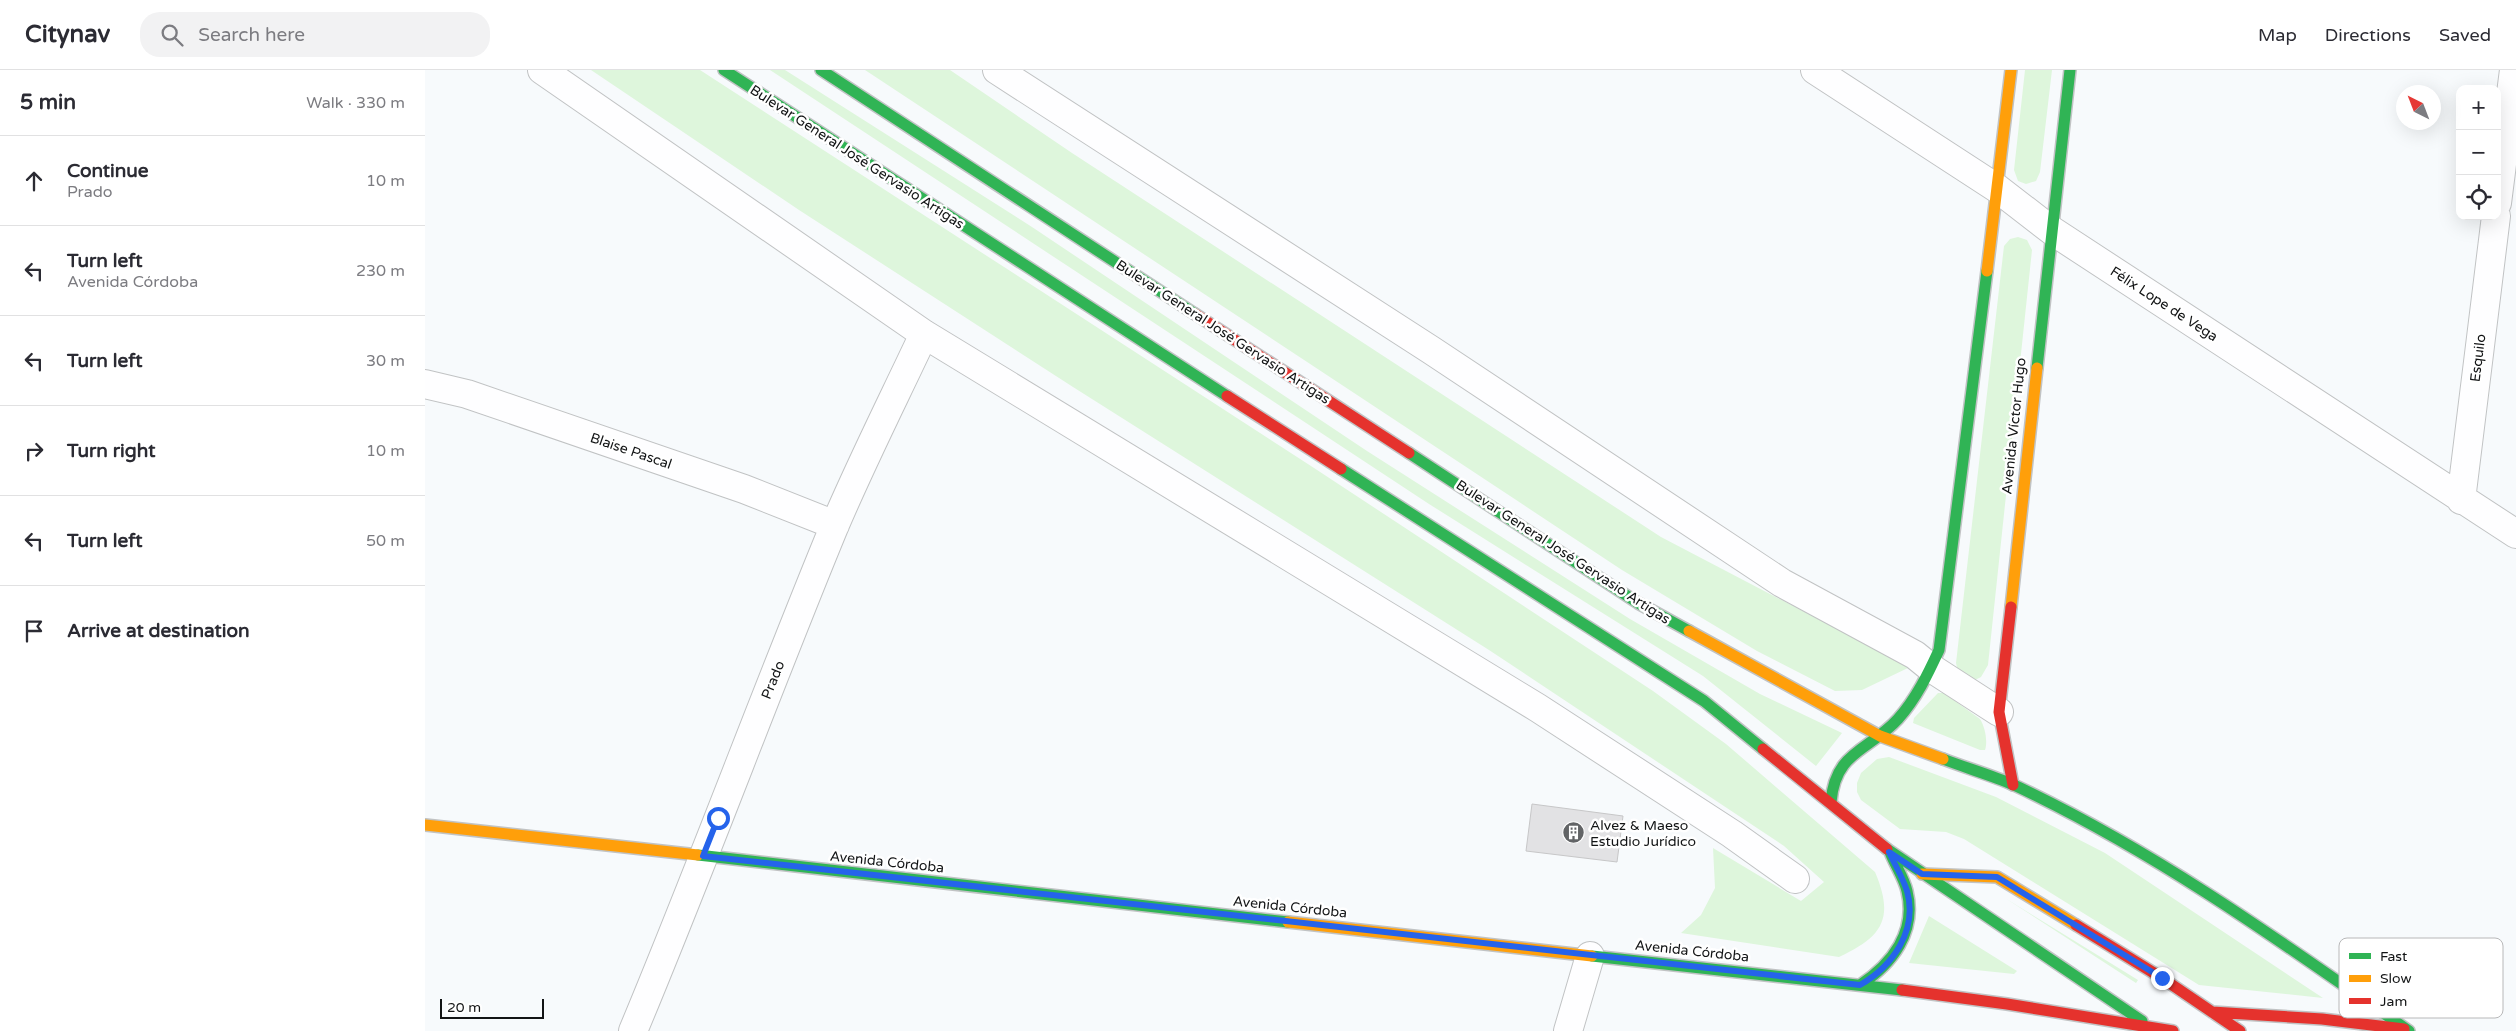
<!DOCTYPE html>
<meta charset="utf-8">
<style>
:root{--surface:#fff;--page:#f2f2f3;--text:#2b2b33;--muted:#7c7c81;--line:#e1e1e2}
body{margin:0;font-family:"Varela Round",sans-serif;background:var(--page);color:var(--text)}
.controls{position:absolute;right:15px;top:15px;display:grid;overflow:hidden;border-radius:10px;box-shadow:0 5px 20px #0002}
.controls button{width:45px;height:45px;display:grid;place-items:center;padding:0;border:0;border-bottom:1px solid var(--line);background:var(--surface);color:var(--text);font:25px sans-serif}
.compass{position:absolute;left:1971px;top:15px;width:45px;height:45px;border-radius:50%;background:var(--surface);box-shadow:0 5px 20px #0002;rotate:318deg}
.scale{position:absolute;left:15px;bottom:12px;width:104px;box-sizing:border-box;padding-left:5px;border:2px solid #121415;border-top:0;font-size:14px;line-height:18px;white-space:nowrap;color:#121415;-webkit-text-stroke:4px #fff;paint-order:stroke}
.stop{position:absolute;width:15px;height:15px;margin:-11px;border:4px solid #2563eb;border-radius:50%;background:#fff}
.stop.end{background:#2563eb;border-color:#fff;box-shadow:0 1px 5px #0008}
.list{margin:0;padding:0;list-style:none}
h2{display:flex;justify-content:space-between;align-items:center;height:65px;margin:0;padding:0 20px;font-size:21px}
h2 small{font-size:16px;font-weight:400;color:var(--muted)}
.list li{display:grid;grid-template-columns:32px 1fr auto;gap:15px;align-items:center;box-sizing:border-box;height:90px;padding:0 20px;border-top:1px solid var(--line)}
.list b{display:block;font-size:19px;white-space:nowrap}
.list p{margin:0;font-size:16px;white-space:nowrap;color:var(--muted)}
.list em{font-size:16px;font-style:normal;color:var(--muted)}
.icon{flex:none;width:28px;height:28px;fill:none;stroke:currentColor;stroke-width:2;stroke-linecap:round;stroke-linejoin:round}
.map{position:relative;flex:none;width:2091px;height:961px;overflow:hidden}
header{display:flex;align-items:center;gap:30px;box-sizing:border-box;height:70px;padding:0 25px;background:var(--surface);border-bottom:1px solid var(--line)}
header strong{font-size:24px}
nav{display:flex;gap:28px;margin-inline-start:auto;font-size:18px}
.search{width:350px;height:45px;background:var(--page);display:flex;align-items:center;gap:12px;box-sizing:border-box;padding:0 18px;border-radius:20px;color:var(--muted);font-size:19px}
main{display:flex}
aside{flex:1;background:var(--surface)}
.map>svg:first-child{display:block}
.green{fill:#def6dc}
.building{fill:#e2e2e4;stroke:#c7c7c8}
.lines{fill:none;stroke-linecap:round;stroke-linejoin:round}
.street-casing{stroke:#c1c3c4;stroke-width:30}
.fast-casing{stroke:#c1c3c4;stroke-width:14}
.slow-casing{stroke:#c1c3c4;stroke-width:14}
.jam-casing{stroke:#c1c3c4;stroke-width:14}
.street{stroke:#fefeff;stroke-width:28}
.fast{stroke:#30b455;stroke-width:11}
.slow{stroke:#ff9f0a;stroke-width:11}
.jam{stroke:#e5322d;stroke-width:11}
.route{stroke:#2563eb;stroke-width:6}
.labels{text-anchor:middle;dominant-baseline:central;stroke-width:5;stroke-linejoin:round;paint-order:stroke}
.street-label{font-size:14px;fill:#121415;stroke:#fff}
.poi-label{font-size:14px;fill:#121415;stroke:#fff;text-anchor:start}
.key{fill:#fff;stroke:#b8b8b9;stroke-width:1}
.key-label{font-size:14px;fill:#121415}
</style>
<header>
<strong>Citynav</strong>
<div class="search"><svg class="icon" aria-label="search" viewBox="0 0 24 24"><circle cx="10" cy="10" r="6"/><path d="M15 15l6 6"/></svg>Search here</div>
<nav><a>Map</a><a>Directions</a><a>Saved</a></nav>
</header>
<main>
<aside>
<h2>5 min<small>Walk · 330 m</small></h2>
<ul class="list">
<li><svg class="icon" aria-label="ahead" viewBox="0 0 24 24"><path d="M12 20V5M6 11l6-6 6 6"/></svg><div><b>Continue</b><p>Prado</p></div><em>10 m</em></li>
<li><svg class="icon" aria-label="left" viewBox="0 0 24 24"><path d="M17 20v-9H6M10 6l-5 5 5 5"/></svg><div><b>Turn left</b><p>Avenida Córdoba</p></div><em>230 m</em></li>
<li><svg class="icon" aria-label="left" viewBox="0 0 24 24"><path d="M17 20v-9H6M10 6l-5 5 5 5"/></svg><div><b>Turn left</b></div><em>30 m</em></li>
<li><svg class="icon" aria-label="right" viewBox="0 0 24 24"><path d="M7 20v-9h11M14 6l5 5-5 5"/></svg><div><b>Turn right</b></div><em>10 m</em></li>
<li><svg class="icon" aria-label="left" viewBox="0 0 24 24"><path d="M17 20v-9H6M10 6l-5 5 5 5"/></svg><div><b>Turn left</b></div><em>50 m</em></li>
<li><svg class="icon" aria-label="arrive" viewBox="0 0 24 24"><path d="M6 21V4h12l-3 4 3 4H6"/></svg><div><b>Arrive at destination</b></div></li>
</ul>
</aside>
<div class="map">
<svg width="2091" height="961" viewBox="0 0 2091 961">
<rect width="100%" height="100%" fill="#f7fafc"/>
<path class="green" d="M166 0H275L886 396 1228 621 1301 674 1450 802C1470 849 1457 867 1414 887L1256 863 1276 845 1290 818 1288 778 1376 831 1399 812 1359 776 1064 580 648 317 374 140Z
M345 0H360L607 157 942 381 1205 549 1335 624 1417 663 1391 696 1278 606 1004 434Z
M440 0H525L647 83 1236 467 1485 597 1437 620 1410 621 1332 581 1197 500Z
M1600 0H1627L1615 102 1611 111 1601 114 1593 111 1589 100Z
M1593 167 1602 170 1607 180 1563 595 1556 607 1546 612 1534 606 1531 593 1579 176 1585 169Z
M1513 623H1519L1555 649C1560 657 1563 671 1560 680H1555L1488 653 1489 648Z
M1464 687 1571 727 1680 783 1898 928 1774 915 1539 769 1521 762 1475 759 1436 730 1432 722V713L1436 703 1452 689Z
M1580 828 1713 910 1711 913Z
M1504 846 1592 901 1589 904 1484 893Z"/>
<path class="building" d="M1107 734 1198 746 1192 792 1101 781Z"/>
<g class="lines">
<defs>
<path id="street" d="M117 0 499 264 1113 638 1307 764 1370 809
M572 0 1006 280 1357 513 1490 585 1506 598 1574 642
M1390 0 1573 119 1626 160 2091 464
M2072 133 2089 0
M0 314 42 324 319 419 410 455
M2036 430 2071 146
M208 961C278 794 340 624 409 457 437 391 469 328 499 264
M1143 961 1165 886"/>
<path id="fast" d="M299 0 802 326
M396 0 770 244
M1612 298 1645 0
M984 383 1213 533 1264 561
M916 399 1279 631 1338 679
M1518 689C1541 698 1566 705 1589 715 1730 781 1857 872 1984 961
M1406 732C1410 681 1444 681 1473 649 1491 629 1503 604 1514 580L1562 201
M1462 779 1717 951
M273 785 863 852
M1167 886 1477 920
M1435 915C1467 894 1492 862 1482 821 1479 808 1470 795 1465 782"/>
<path id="slow" d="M1562 201 1586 0
M1586 537 1612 298
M1264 561 1455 666 1518 689
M0 755 273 785
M1497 804 1572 807 1651 855
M863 852 1167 886"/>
<path id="jam" d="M770 244 984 383
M802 326 916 399
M1586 537 1574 642 1588 715
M1338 679 1462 779
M1651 855 1737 908 1815 961
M1477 920 1582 934 1748 961
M1787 942 1897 949 1979 959"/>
</defs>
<use href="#street" class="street-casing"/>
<use href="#fast" class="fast-casing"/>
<use href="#slow" class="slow-casing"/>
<use href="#jam" class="jam-casing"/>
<use href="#street" class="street"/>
<use href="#fast" class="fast"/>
<use href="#slow" class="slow"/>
<use href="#jam" class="jam"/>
</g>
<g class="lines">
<path class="route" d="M293 748 278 786 1435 915C1468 896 1493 860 1482 821 1478 808 1470 795 1464 782L1497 804 1572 807 1737 908"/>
</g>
<defs>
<symbol id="building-disc" viewBox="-11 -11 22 22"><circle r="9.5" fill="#626466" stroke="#fff"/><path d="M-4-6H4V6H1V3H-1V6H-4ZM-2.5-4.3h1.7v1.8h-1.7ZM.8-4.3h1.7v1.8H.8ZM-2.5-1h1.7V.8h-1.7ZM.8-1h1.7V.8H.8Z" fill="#fff"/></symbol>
</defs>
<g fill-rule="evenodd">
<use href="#building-disc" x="1136" y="750" width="25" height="25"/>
</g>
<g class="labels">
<g class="street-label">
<text transform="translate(432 87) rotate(33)">Bulevar General José Gervasio Artigas</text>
<text transform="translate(1739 234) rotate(33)">Félix Lope de Vega</text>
<text transform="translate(798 262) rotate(33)">Bulevar General José Gervasio Artigas</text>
<text transform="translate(2053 288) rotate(-83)">Esquilo</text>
<text transform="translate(1589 356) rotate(-84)">Avenida Víctor Hugo</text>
<text transform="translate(206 381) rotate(19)">Blaise Pascal</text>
<text transform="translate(1138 482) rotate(33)">Bulevar General José Gervasio Artigas</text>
<text transform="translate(348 610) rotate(-68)">Prado</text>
<text transform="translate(462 792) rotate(6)">Avenida Córdoba</text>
<text transform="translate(865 837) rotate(6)">Avenida Córdoba</text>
<text transform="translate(1267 881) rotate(6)">Avenida Córdoba</text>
</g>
<g class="poi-label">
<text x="1165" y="755">Alvez &amp; Maeso<tspan x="1165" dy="16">Estudio Jurídico</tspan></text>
</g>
</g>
<rect x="1914" y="868" width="164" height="80" rx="8" class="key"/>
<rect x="1924" y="883" width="22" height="6" fill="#30b455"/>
<rect x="1924" y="905" width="22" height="7" fill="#ff9f0a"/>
<rect x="1924" y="928" width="22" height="6" fill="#e5322d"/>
<g class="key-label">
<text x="1955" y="891">Fast</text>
<text x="1955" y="913">Slow</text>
<text x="1955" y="936">Jam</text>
</g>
</svg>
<div class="controls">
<button>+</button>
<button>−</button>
<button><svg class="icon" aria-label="locate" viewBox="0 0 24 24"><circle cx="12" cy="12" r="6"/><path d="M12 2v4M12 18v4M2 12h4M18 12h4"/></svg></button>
</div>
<svg class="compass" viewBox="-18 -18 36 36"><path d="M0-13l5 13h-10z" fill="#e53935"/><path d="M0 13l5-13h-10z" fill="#7c7c81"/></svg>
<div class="scale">20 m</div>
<div class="stop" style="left:293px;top:748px"></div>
<div class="stop end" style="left:1737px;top:908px"></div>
</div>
</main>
